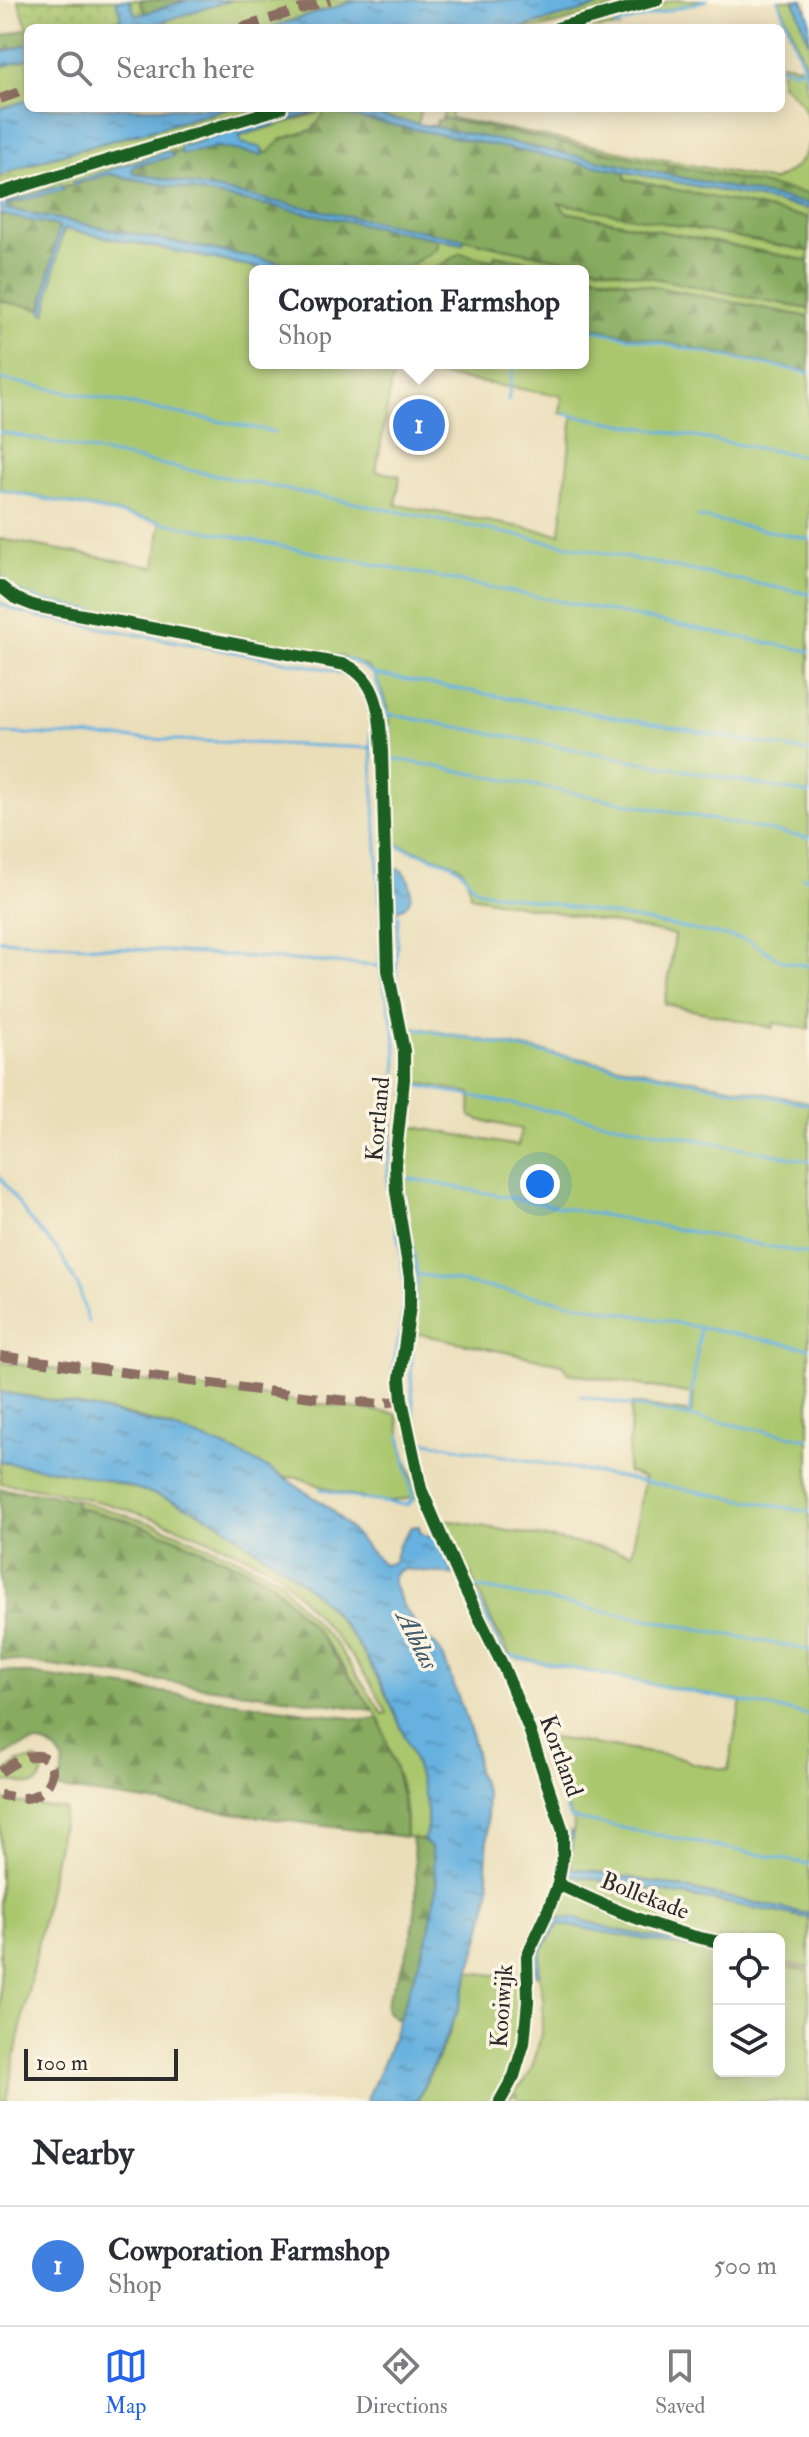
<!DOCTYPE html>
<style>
:root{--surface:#fff;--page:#f7f7f7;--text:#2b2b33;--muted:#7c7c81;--line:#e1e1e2;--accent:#2563eb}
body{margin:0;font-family:"IM FELL Double Pica",serif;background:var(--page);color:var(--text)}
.controls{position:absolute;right:24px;bottom:24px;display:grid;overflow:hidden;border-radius:12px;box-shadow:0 4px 20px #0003}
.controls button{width:72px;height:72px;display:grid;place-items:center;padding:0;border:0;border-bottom:2px solid var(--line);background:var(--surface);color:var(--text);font:40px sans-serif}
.scale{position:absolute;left:24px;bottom:20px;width:154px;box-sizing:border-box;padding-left:8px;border:4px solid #2b2b2b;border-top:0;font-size:22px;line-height:28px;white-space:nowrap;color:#2b2b2b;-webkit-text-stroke:6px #fcf5e5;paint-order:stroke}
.you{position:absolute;left:540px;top:1184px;width:28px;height:28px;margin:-20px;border:6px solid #fff;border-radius:50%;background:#1a73e8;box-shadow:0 0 0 12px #1a73e833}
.badge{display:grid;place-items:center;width:52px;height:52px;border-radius:50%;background:var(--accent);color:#fff;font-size:26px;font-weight:700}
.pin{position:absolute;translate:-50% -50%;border:4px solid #fff;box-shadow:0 2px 8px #0006}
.popup{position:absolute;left:249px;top:265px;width:340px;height:104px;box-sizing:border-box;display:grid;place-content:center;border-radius:12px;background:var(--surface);filter:drop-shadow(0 2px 6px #0005);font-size:26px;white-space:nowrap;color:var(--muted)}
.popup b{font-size:30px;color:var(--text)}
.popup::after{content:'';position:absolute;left:50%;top:100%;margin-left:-16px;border:16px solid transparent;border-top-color:var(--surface)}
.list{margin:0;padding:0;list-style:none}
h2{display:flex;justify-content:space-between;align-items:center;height:104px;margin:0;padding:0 32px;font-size:34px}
h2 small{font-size:26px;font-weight:400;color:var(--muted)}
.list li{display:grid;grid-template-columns:52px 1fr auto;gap:24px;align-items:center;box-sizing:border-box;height:120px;padding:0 32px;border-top:2px solid var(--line)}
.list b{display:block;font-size:30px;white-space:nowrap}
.list p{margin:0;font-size:26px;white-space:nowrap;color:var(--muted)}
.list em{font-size:26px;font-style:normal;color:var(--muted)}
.icon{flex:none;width:44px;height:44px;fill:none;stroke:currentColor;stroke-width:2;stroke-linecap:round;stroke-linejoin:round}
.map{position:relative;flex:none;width:809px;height:2101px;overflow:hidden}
.search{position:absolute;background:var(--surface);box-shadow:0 4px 20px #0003;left:24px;right:24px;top:24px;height:88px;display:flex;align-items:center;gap:20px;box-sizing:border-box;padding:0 28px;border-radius:12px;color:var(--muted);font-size:30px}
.sheet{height:224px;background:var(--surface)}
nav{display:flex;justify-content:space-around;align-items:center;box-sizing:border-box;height:112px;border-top:2px solid var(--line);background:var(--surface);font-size:22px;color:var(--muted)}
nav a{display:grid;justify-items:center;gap:4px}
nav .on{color:var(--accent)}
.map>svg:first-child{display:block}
.green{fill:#aac76e;stroke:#6a794c;stroke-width:2;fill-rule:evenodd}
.forest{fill:url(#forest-firs);stroke:#596c46;stroke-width:2}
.wetland{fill:url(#wetland-marsh);stroke:#6a794c;stroke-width:2}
.park{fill:url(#park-dots);stroke:#6a794c;stroke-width:2}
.water{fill:url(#water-ripples);stroke:#486e85;stroke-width:2}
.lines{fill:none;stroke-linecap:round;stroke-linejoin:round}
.stream{stroke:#66b1df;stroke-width:3}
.street-casing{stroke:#484640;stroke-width:13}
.street{stroke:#fff;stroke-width:10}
.quiet{stroke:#8d6e63;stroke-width:10;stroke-dasharray:20 10;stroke-linecap:butt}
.cycleway-casing{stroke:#fcf5e5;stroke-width:17}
.cycleway{stroke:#1b5e20;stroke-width:12}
.labels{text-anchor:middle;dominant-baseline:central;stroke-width:7;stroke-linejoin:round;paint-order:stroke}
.street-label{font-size:24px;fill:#2b2b2b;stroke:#fcf5e5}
.water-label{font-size:26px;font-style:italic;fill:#405a6a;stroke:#fcf5e5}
</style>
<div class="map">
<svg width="809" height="2101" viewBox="0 0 809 2101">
<defs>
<pattern id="forest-firs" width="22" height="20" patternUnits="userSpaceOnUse" patternTransform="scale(2)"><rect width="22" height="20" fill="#87ac61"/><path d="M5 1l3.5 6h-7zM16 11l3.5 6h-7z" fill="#6f8c50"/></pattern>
<pattern id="wetland-marsh" width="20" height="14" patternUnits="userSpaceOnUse" patternTransform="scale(2)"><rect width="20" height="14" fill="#aac76e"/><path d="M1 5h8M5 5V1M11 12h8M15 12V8" fill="none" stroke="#92ab5f"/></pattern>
<pattern id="park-dots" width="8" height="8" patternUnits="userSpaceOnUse" patternTransform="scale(2)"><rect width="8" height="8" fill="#aac76e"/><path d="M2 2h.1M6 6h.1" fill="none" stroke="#92ab5f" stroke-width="1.8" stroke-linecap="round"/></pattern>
<pattern id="water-ripples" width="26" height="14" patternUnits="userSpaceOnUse" patternTransform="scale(2)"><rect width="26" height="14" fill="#66b1df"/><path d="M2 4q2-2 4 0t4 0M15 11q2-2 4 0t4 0" fill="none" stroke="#5490b5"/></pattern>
</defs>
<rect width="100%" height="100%" fill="#fcf5e5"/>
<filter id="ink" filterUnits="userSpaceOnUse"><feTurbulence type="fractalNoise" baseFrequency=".0125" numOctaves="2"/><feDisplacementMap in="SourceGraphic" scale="16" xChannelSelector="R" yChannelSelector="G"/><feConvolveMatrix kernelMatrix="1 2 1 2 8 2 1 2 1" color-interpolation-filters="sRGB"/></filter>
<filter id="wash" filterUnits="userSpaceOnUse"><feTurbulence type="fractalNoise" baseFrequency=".006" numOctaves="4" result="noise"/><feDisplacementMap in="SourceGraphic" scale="32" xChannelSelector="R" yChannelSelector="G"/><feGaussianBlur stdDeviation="1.8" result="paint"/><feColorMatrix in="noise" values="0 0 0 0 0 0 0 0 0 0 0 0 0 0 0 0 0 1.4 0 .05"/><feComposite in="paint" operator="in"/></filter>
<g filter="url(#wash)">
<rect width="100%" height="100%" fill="#eadeb9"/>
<path class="green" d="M232 0H358L268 28H142Z
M673 0H705L615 24 619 28H573Z
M779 0H794L809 43V74L807 69 803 74 809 96V126C808 107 795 95 781 84V63L807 68Z
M28 59V100L0 109V67Z
M290 108H320L321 110 327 108 323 110V116L312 130 282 139 268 153 263 152 262 148 241 143 240 136 318 113V110L315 108 181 147 180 151H168L72 182V185H62L0 204V197Z
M342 108H421L418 124Z
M444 108H451V118L773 181C792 171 804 164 809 142V194L443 118Z
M625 171 809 209V218L624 179Z
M558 202 809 251V261L565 212Z
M65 229 274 271H255V363H583V326L809 372V1029L774 1023 773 1028 665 1004 675 935 470 896C469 884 467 873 458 865L394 843 388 707 375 676 368 667 342 657 294 647 36 599C24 594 5 586 0 572 0 563 0 548 0 539L155 567 161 521 0 490V301L42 309V312L62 236ZM394 368 562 396 560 413 573 415 560 534 396 505 400 476 376 471Z
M439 239 462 244 465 239 498 247 809 309V317L495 255 493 261 460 253 432 271H401L436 249Z
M408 1026 809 1102V1914L659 1883 572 1868 570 1860 574 1825 540 1736 683 1758 692 1763 728 1770 741 1701 511 1657 490 1618 458 1545 448 1539 441 1519 632 1553 644 1478 627 1472 632 1404 691 1413 694 1394 568 1373 562 1364 414 1333 416 1276 406 1220 399 1163 404 1125 518 1146 521 1129 479 1120 470 1116 471 1093 413 1082Z
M0 1362 397 1414 402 1444 418 1497 387 1502 372 1500 334 1491 297 1477 286 1478 236 1452 168 1426 129 1415 0 1392Z
M0 1462C40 1468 80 1473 120 1484 154 1493 190 1506 221 1524 230 1529 237 1536 245 1542 269 1558 293 1573 314 1593 359 1634 387 1691 409 1747 417 1768 436 1821 423 1840L406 1837V1814L403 1793 379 1718 332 1650 273 1583 236 1564 168 1535 132 1522 74 1506 76 1500 157 1525 234 1557 280 1579 292 1597 338 1647 383 1714 387 1713C366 1669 332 1632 299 1596 292 1589 287 1579 279 1573 259 1560 234 1551 212 1541 144 1512 74 1491 0 1483Z
M35 1759 45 1766 40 1781 34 1785 0 1781V1776L18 1762Z
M0 1800 65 1809 6 2101H0Z
M572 1875 809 1918V1968L779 1962V1939H719V1950L617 1930 574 1918H559L566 1876Z
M559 1923 719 1953V2071H779V1965L809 1971V2101H519L517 2094 507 2101C516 2086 525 2087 532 2067 540 2045 544 2022 543 1999 542 1986 535 1968 539 1955 543 1944 553 1934 559 1923Z
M469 1972 495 1975 520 1974C520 1985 523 1995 523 2006 523 2041 511 2071 493 2101H417L449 2034Z"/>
<path class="forest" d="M129 0H188L136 16Z
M28 28V44L0 53V37Z
M323 109H327L334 113 625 171V179L809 218V251L559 203 566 212 809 261V309L498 247 465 239 463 243 462 239 137 175 132 170 135 166 173 156 172 153 180 151 183 154 219 147 262 155 263 152 268 153 282 139 312 130 323 116Z
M442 118 809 194V204L424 125H436L437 120H442Z
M109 174 439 239 436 249 401 271H322L6 209 8 205Z
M0 214 59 226 42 309 0 301Z
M460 253 493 261 495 255 575 271H432Z
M583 273 809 317V372L583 326Z
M0 1489 49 1494 76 1500 75 1507 132 1522 168 1535 266 1578 316 1630 373 1710 0 1659Z
M0 1670 365 1720 379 1718C392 1758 406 1795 406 1837L52 1788 62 1776 64 1763C47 1731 23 1743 0 1759Z
M412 1838 423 1840 431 1847C448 1905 418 1966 399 2021L387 2012 386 2006C389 1991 397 1978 403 1964 418 1924 419 1880 412 1838Z"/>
<path class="wetland" d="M622 0H642L542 28H520Z
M231 108H266L0 189V176L45 159Z"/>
<path class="park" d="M18 0H139L149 27 28 28V30Z"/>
<path class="water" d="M116 0H129L136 16 188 0H232L142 28H91L121 19Z
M358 0H622L520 28H268Z
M794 0H803L809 18V43Z
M28 44V59L0 67V53Z
M28 100V108H231L45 159 0 176V109Z
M315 108 318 111 240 136 241 143 262 148V155L219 147 183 154 180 151V147Z
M342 108 809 204V209L334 113 327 109Z
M168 151 174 156 135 166 132 170 134 173 463 239V244L109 174 72 185V182Z
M62 185 63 190 8 204 6 209 322 271H274L65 229 61 236 46 314 42 312 59 226 1 215 0 204Z
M395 867C407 871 416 890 408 903 405 907 400 909 396 911Z
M0 1392C105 1409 216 1428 304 1491 312 1497 322 1501 329 1508 349 1526 365 1547 384 1565L394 1562 399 1545 411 1527 419 1526 420 1532 429 1537 435 1536 454 1575 405 1569 397 1571 394 1576 393 1582 403 1606 425 1637 436 1645 443 1656 469 1726 476 1752 477 1771 486 1793 488 1834 486 1867 490 1885 487 1906 479 1940 457 2013 417 2101H366L386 2057 429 1932 437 1884 431 1847 423 1840C436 1820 417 1768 409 1747 387 1691 359 1634 314 1593 293 1573 269 1558 245 1542 237 1536 230 1529 221 1524 190 1506 154 1493 120 1484 80 1473 40 1468 0 1462Z
M570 1831 573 1833 570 1860 572 1868 659 1883 809 1914V1918L572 1875 566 1876Z
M554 1918H574L617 1930 719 1950V1953L559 1924C547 1941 536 1952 540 1974L535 1975 533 1957Z"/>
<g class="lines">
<path class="stream" d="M778 0 809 81
M617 28 616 25 707 0
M781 67 795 70 804 68
M583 328 809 373
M0 379 275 432
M508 401 514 363
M565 414 809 457
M0 432 809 594
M0 490 809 651
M698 517 809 539
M0 576 18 592 43 601 353 661 374 674 389 717
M0 603 12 609 41 617 327 669 349 676 363 692 369 708 382 933 379 966 394 1029 397 1061 387 1185 401 1252 404 1283 401 1326 393 1369V1388
M374 674 809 752
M389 714 809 794
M389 725 396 845 452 864 461 871 477 890 748 940 782 961 809 966
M0 733 372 748
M391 758 809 838
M803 877 809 878
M398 915 396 972 410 1055 404 1131
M0 940 379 966
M408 1027 809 1104
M409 1084 809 1161
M402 1143 401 1177 417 1274 411 1375 416 1445
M0 1177 30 1220 60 1253 79 1288 88 1322
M401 1177 809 1254
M417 1274 809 1348
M581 1396 809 1439
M689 1417 700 1327
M416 1440 809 1512
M424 1480 429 1495
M320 1489 361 1499 407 1505 413 1500 400 1434
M443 1528 505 1655 516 1684
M471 1586 809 1650
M505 1655 809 1715
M538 1740 570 1818 809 1864
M555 1920 566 1894"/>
</g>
</g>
<g filter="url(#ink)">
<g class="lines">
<defs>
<path id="street" d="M557 28 657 0
M0 193 281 108
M0 586 15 598 35 606 346 665C380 681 380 718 382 752L388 970 404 1051V1079L395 1164 396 1191 410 1278V1306L400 1378 402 1400 421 1489 461 1581 504 1668 529 1729 563 1831V1854L558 1884 547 1913 527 1956 528 2001 524 2043 514 2076 500 2101"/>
</defs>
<use href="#street" class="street-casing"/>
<use href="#street" class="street"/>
<path class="quiet" d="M241 28 330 0
M0 99 28 89
M0 1356 319 1398 379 1404 402 1400
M0 1772C9 1766 18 1760 28 1757 59 1748 60 1787 31 1797 22 1800 10 1796 0 1795"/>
<defs>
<path id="cycleway" d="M557 28 657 0
M0 193 281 108
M0 586 15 598 35 606 346 665C380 681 380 718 382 752L388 970 404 1051V1079L395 1164 396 1191 410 1278V1306L400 1378 402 1400 421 1489 461 1581 504 1668 529 1729 563 1831V1854L558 1884 547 1913 527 1956 528 2001 524 2043 514 2076 500 2101
M558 1884C611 1909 661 1931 719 1942"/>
</defs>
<use href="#cycleway" class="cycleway-casing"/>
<use href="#cycleway" class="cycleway"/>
</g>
</g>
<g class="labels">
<g class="street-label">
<text transform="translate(378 1119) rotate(-85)">Kortland</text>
<text transform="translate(561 1756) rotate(70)">Kortland</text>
<text transform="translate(645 1896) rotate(21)">Bollekade</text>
<text transform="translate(502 2006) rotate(-86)">Kooiwijk</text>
</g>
<g class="water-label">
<text transform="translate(417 1640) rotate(63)">Alblas</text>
</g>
</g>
</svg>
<div class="controls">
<button><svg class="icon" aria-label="locate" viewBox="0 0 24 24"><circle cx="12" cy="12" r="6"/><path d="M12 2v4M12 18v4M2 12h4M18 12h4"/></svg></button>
<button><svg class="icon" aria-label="layers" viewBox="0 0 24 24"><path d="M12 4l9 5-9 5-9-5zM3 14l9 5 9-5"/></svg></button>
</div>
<div class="scale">100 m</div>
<div class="you"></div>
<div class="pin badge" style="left:419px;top:425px;background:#3f7fe0">1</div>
<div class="popup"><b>Cowporation Farmshop</b>Shop</div>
<div class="search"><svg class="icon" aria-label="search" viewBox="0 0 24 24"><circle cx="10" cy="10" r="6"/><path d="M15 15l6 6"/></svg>Search here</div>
</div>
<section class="sheet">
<h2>Nearby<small></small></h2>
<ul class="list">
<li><span class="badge" style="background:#3f7fe0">1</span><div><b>Cowporation Farmshop</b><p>Shop</p></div><em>500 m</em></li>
</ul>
</section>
<nav>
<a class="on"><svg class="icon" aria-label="map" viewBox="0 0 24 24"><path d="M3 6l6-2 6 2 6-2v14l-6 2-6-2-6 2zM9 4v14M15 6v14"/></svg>Map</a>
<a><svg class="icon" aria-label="directions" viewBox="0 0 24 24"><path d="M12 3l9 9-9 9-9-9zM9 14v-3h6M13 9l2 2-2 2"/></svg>Directions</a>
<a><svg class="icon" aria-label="saved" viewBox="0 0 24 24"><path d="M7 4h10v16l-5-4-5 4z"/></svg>Saved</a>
</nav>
